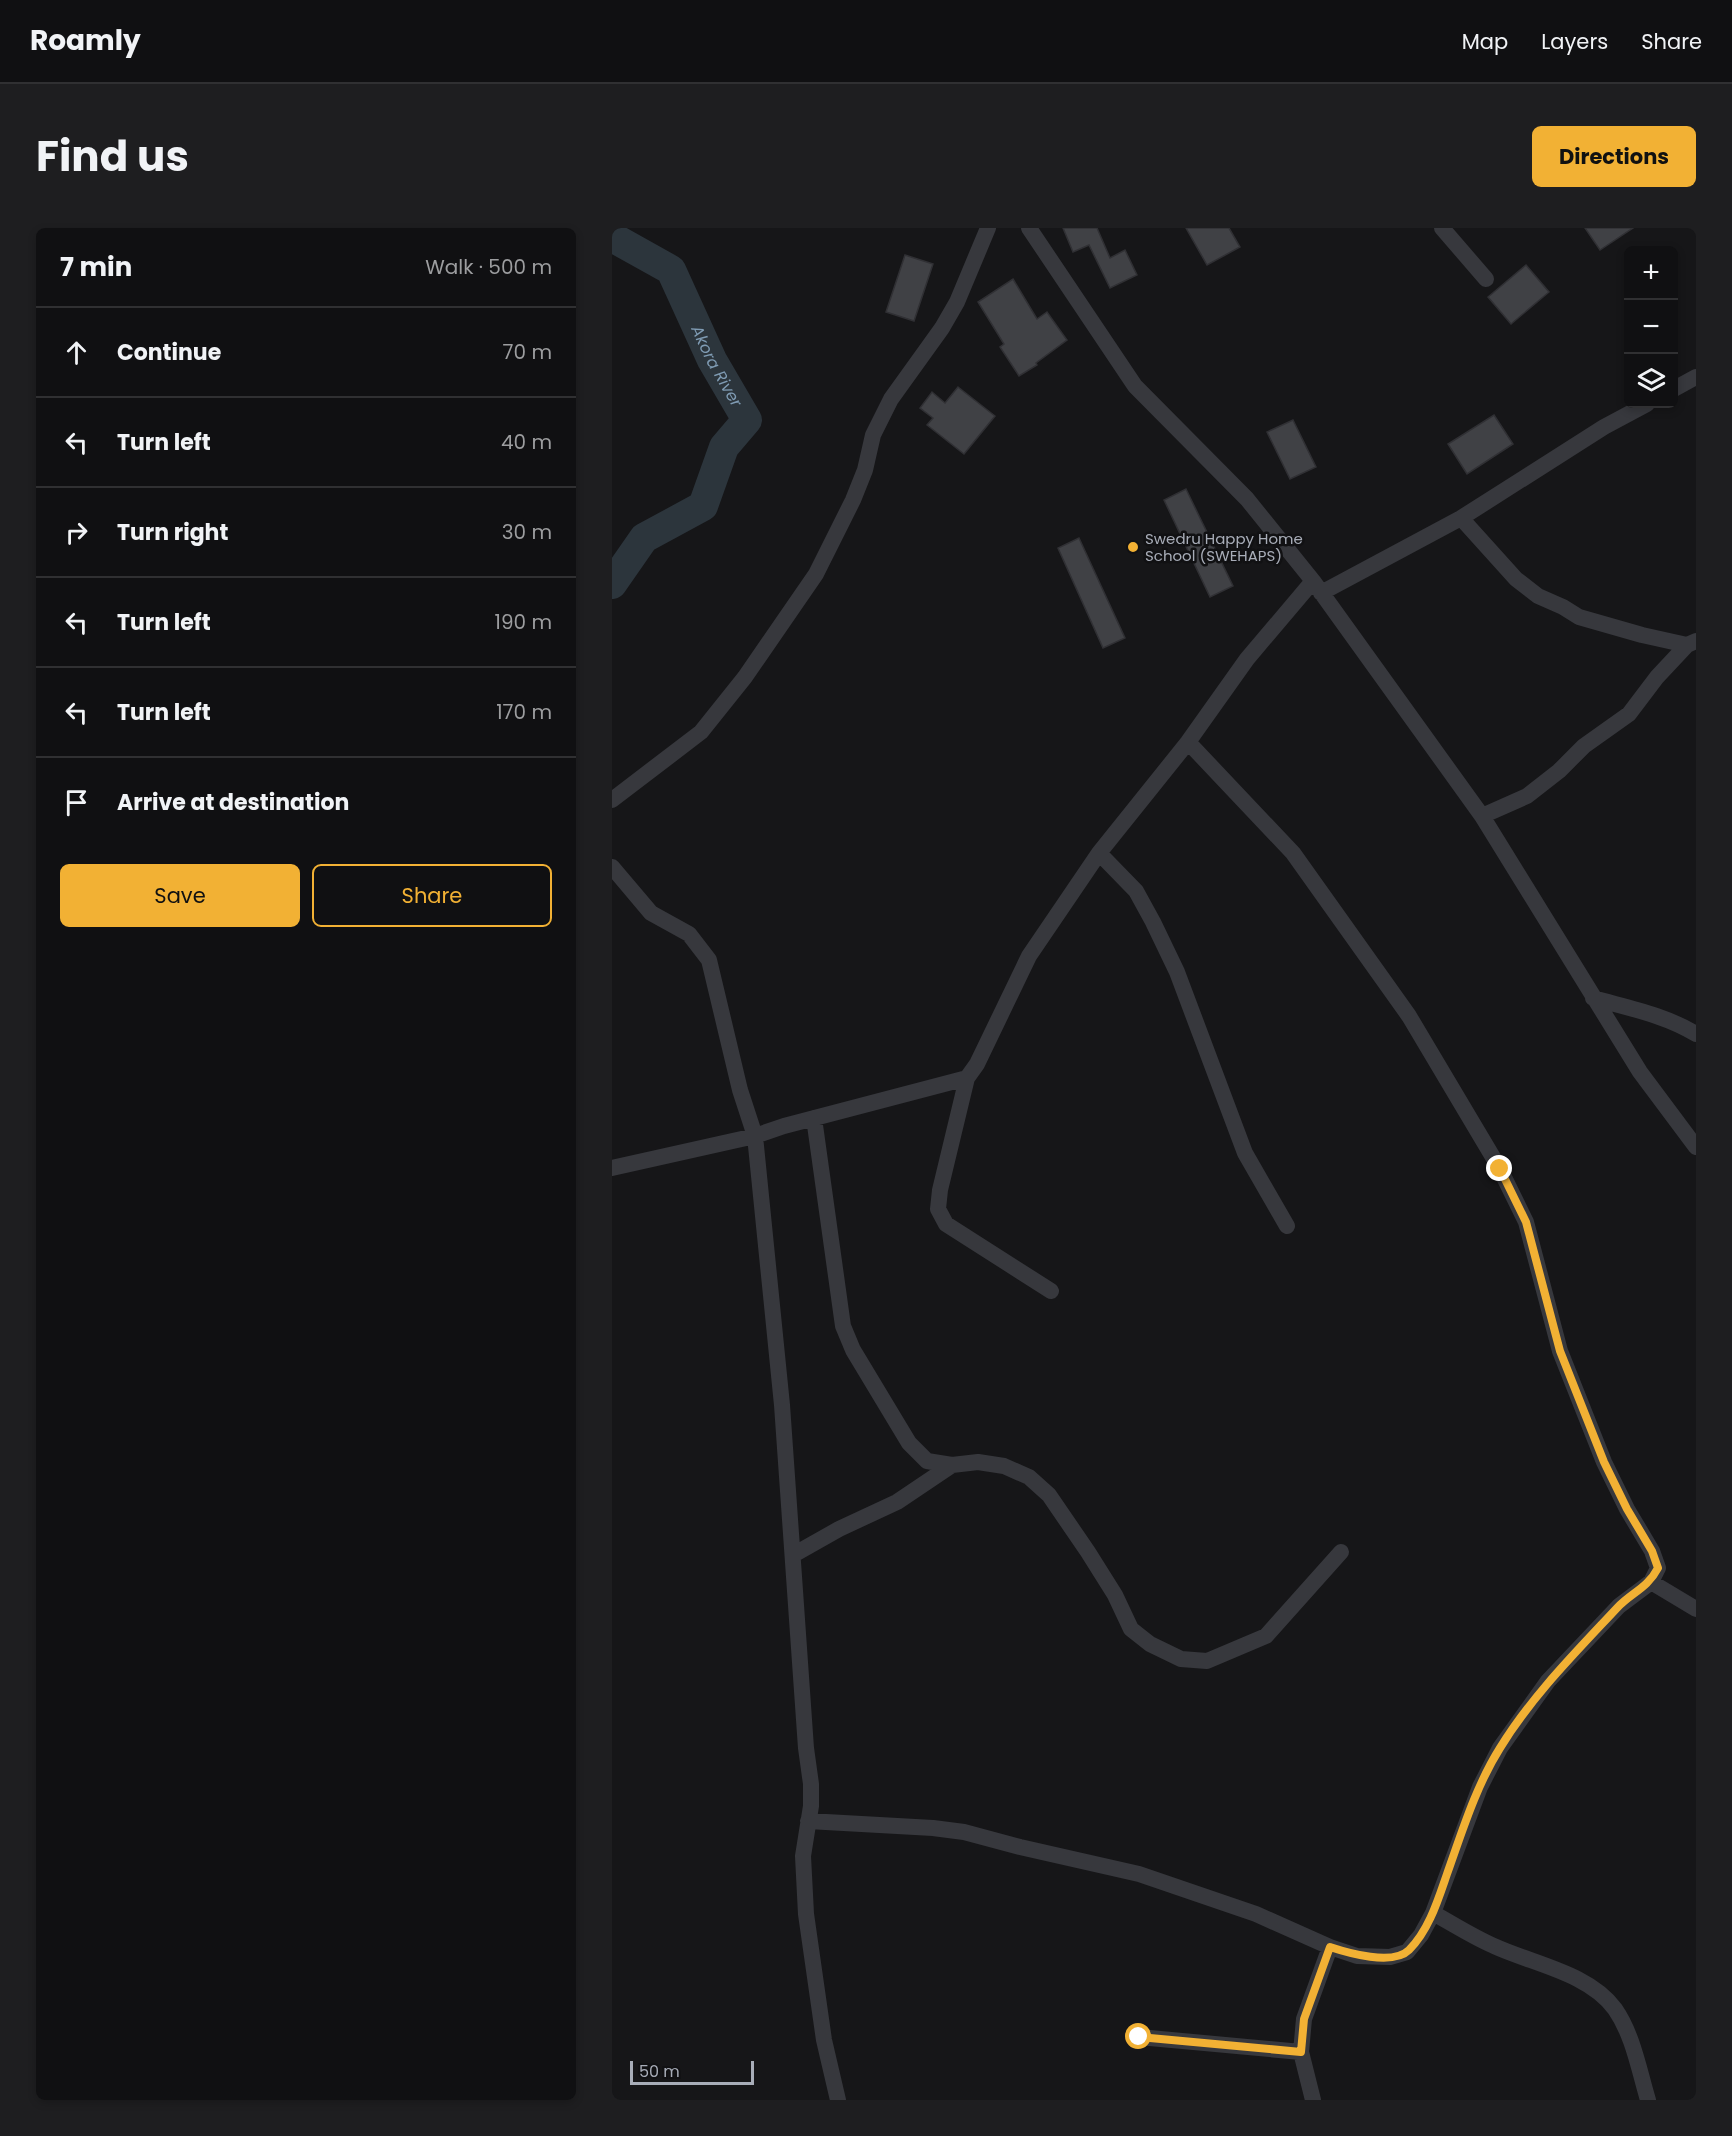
<!DOCTYPE html>
<meta charset="utf-8">
<style>
:root{--surface:#101012;--page:#1e1e20;--text:#f1f3f6;--muted:#9c9d9f;--line:#303032;--accent:#f2b134}
body{margin:0;font-family:Poppins,sans-serif;background:var(--page);color:var(--text)}
.controls{position:absolute;right:18px;top:18px;display:grid;overflow:hidden;border-radius:9px;box-shadow:0 3px 9px #0003}
.controls button{width:54px;height:54px;display:grid;place-items:center;padding:0;border:0;border-bottom:2px solid var(--line);background:var(--surface);color:var(--text);font:30px sans-serif}
.scale{position:absolute;left:18px;bottom:15px;width:124px;box-sizing:border-box;padding-left:6px;border:3px solid #a8adb8;border-top:0;font-size:16px;line-height:21px;white-space:nowrap;color:#a8adb8;-webkit-text-stroke:4px #111113;paint-order:stroke}
.stop{position:absolute;width:18px;height:18px;margin:-14px;border:4px solid #f2b134;border-radius:50%;background:#fff}
.stop.end{background:#f2b134;border-color:#fff;box-shadow:0 2px 6px #0008}
.list{margin:0;padding:0;list-style:none}
h2{display:flex;justify-content:space-between;align-items:center;height:78px;margin:0;padding:0 24px;font-size:26px}
h2 small{font-size:20px;font-weight:400;color:var(--muted)}
.list li{display:grid;grid-template-columns:39px 1fr auto;gap:18px;align-items:center;box-sizing:border-box;height:90px;padding:0 24px;border-top:2px solid var(--line)}
.list b{display:block;font-size:22px;white-space:nowrap}
.list em{font-size:20px;font-style:normal;color:var(--muted)}
.actions{display:flex;gap:12px;padding:18px 24px}
.actions a{flex:1;padding:14px 0;border:2px solid var(--accent);border-radius:9px;text-align:center;font-size:21px;color:var(--accent)}
.actions .main{background:var(--accent);color:#111}
.icon{flex:none;width:33px;height:33px;fill:none;stroke:currentColor;stroke-width:2;stroke-linecap:round;stroke-linejoin:round}
.map{position:relative;flex:none;width:1084px;height:1872px;overflow:hidden;border-radius:9px}
header{display:flex;align-items:center;gap:36px;box-sizing:border-box;height:84px;padding:0 30px;background:var(--surface);border-bottom:2px solid var(--line)}
header strong{font-size:28px}
nav{display:flex;gap:33px;margin-inline-start:auto;font-size:21px}
.intro{display:flex;align-items:center;justify-content:space-between;box-sizing:border-box;height:144px;padding:0 36px}
h1{margin:0;font-size:42px}
.button{padding:15px 27px;border-radius:9px;background:var(--accent);color:#111;font-size:21px;font-weight:700}
main{display:flex;gap:36px;padding:0 36px}
aside{flex:1;background:var(--surface);border-radius:9px;box-shadow:0 3px 9px #0003}
.map>svg:first-child{display:block}
.lines{fill:none;stroke-linecap:round;stroke-linejoin:round}
.river{stroke:#2c353c;stroke-width:30}
.building{fill:#404145;stroke:#303034;stroke-width:1.5}
.street{stroke:#37383d;stroke-width:16}
.route{stroke:#f2b134;stroke-width:8}
.poi-dot{fill:#f2b134;stroke:#111113;stroke-width:2}
.labels{text-anchor:middle;dominant-baseline:central;stroke-width:5;stroke-linejoin:round;paint-order:stroke}
.poi-label{font-size:15px;fill:#a8adb8;stroke:#111113;text-anchor:start}
.water-label{font-size:16px;font-style:italic;fill:#7f9bb3;stroke:#111113}
</style>
<header>
<strong>Roamly</strong>
<nav><a>Map</a><a>Layers</a><a>Share</a></nav>
</header>
<div class="intro"><h1>Find us</h1><a class="button">Directions</a></div>
<main>
<aside>
<h2>7 min<small>Walk · 500 m</small></h2>
<ul class="list">
<li><svg class="icon" aria-label="ahead" viewBox="0 0 24 24"><path d="M12 20V5M6 11l6-6 6 6"/></svg><div><b>Continue</b></div><em>70 m</em></li>
<li><svg class="icon" aria-label="left" viewBox="0 0 24 24"><path d="M17 20v-9H6M10 6l-5 5 5 5"/></svg><div><b>Turn left</b></div><em>40 m</em></li>
<li><svg class="icon" aria-label="right" viewBox="0 0 24 24"><path d="M7 20v-9h11M14 6l5 5-5 5"/></svg><div><b>Turn right</b></div><em>30 m</em></li>
<li><svg class="icon" aria-label="left" viewBox="0 0 24 24"><path d="M17 20v-9H6M10 6l-5 5 5 5"/></svg><div><b>Turn left</b></div><em>190 m</em></li>
<li><svg class="icon" aria-label="left" viewBox="0 0 24 24"><path d="M17 20v-9H6M10 6l-5 5 5 5"/></svg><div><b>Turn left</b></div><em>170 m</em></li>
<li><svg class="icon" aria-label="arrive" viewBox="0 0 24 24"><path d="M6 21V4h12l-3 4 3 4H6"/></svg><div><b>Arrive at destination</b></div></li>
</ul>
<div class="actions"><a class="main">Save</a><a>Share</a></div>
</aside>
<div class="map">
<svg width="1084" height="1872" viewBox="0 0 1084 1872">
<rect width="100%" height="100%" fill="#161618"/>
<g class="lines">
<path class="river" id="s1" d="M0 9 59 42 100 132 135 192 112 219 91 278 32 310 0 356"/>
</g>
<path class="building" d="M451 0H485L498 30 513 22 525 47 498 60 477 17 461 24Z
M574 0H617L628 19 595 37Z
M973 0H1021L988 22Z
M293 27 321 36 302 93 274 84Z
M914 37 937 64 899 96 876 69Z
M401 51 425 91 435 84 455 112 424 135 425 137 407 148 388 119 392 116 366 74Z
M346 159 383 188 352 226 315 197 321 190 308 180 320 164 333 175Z
M882 187 901 216 855 246 836 216Z
M681 192 704 239 678 251 655 204Z
M574 261 621 358 598 369 552 272Z
M467 310 513 410 491 420 446 320Z"/>
<g class="lines">
<path class="street" d="M417 0 523 158 635 271 701 353 870 588 1028 844 1084 919
M830 0 874 51
M1062 161 1084 149
M849 290 904 351 926 368 951 379 967 389 1030 407 1075 417
M709 365 849 290 992 199 1035 176
M0 572 89 504 133 449 204 346 241 272 253 242 261 207 279 171 330 100 345 74 376 0
M870 588 915 568 947 543 972 518 1017 486 1045 449 1075 417 1084 413
M487 625 524 663 541 694 565 744 633 925 675 998
M0 639 39 685 77 706 97 732 128 862 143 908 170 1177 194 1520 199 1556V1578L191 1628 194 1686 212 1812 226 1872
M981 770C1016 780 1053 787 1084 806
M355 850 328 962 326 981 334 996 439 1063
M202 890 231 1098 241 1122 297 1215 315 1233 340 1237 366 1234 392 1238 417 1249 437 1267 476 1324 503 1367 519 1401 538 1416 569 1431 595 1433 654 1408 729 1324
M0 940 143 908 172 898 355 850 365 836 417 728 487 625 576 514 635 431 701 353
M181 1327 227 1301 285 1274 340 1237
M1039 1354 1084 1381
M196 1593 321 1600 352 1604 408 1619 527 1646 644 1686 718 1719 745 1728 778 1729 795 1724 809 1707 821 1685 868 1559 888 1520 936 1453 1007 1378 1039 1354 1046 1340 1040 1323 1015 1281 992 1234 948 1123 914 994 888 941 797 788 681 625 576 514
M821 1685C841 1696 861 1709 882 1718 921 1736 977 1745 1003 1781 1021 1807 1027 1842 1036 1872
M527 1809 689 1824
M701 1872 689 1824 692 1791 718 1719"/>
</g>
<g class="lines">
<path class="route" d="M527 1809 689 1824 692 1791 718 1719C736 1725 781 1738 797 1722 817 1702 826 1672 835 1646 850 1604 864 1558 888 1520 920 1468 963 1425 1005 1380 1020 1364 1035 1361 1046 1340L1040 1323 1015 1281 992 1234 948 1123 914 994 888 941"/>
</g>
<circle class="poi-dot" cx="521" cy="319" r="6"/>
<g class="labels">
<g class="poi-label">
<text x="533" y="310">Swedru Happy Home<tspan x="533" dy="17">School (SWEHAPS)</tspan></text>
</g>
<g class="water-label">
<text stroke="none"><textPath href="#s1" startOffset="174">Akora River</textPath></text>
</g>
</g>
</svg>
<div class="controls">
<button>+</button>
<button>−</button>
<button><svg class="icon" aria-label="layers" viewBox="0 0 24 24"><path d="M12 4l9 5-9 5-9-5zM3 14l9 5 9-5"/></svg></button>
</div>
<div class="scale">50 m</div>
<div class="stop" style="left:527px;top:1809px"></div>
<div class="stop end" style="left:888px;top:941px"></div>
</div>
</main>
